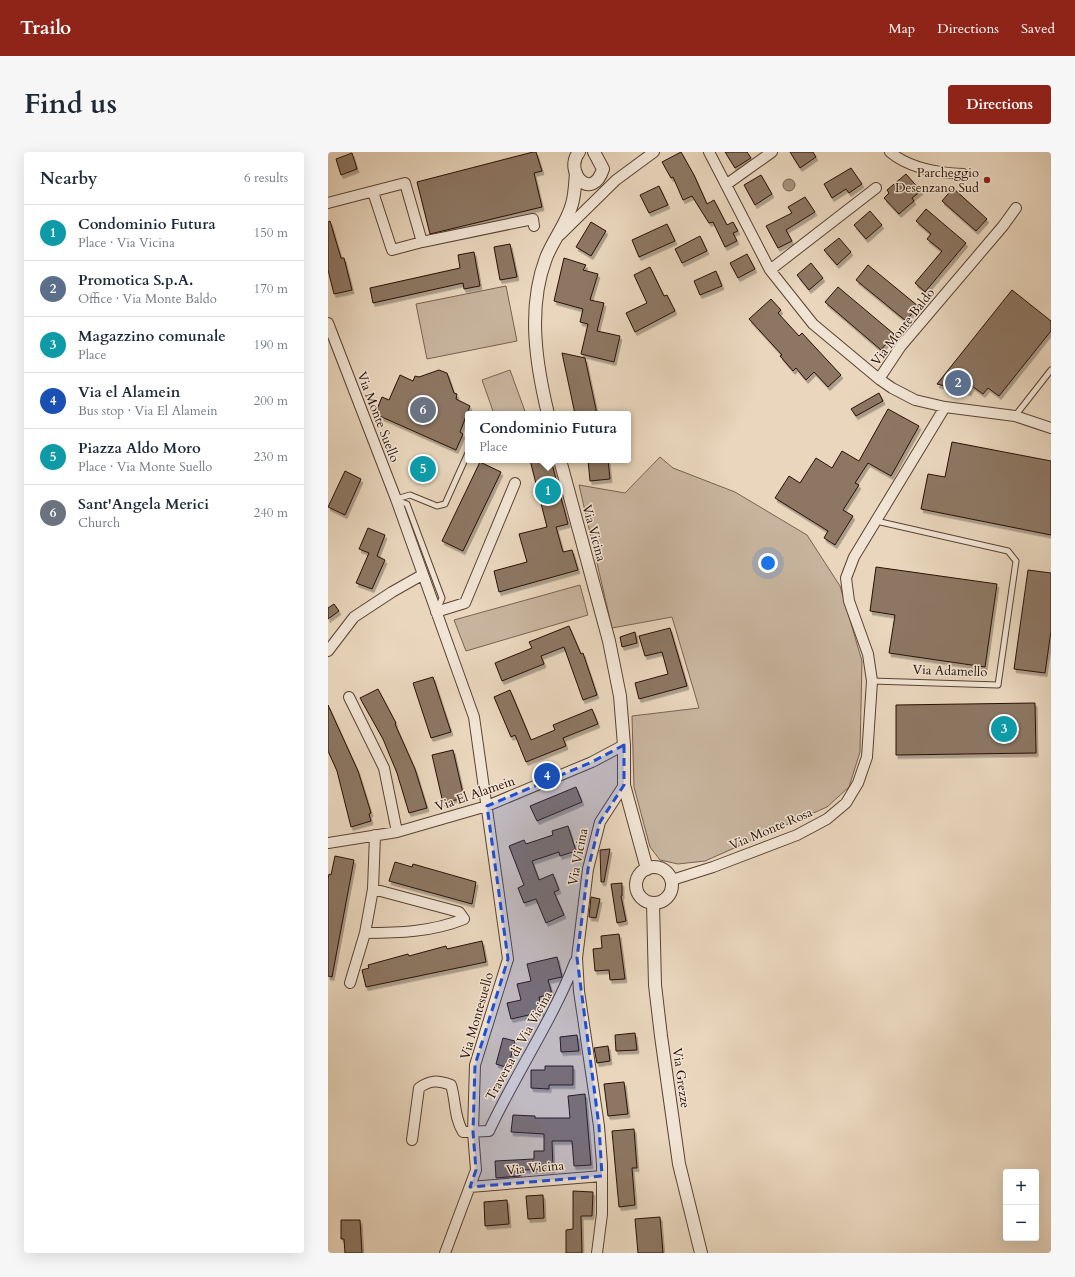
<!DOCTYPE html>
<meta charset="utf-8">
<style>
:root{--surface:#fff;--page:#f6f6f7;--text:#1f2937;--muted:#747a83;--line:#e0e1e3;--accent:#8f2418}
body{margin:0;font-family:Cardo,serif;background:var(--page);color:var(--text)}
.controls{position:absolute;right:12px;bottom:12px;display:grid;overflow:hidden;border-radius:4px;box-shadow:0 4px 16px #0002}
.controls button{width:36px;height:36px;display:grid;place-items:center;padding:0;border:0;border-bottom:1px solid var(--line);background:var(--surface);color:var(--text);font:20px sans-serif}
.you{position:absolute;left:440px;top:411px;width:14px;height:14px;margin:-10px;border:3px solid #fff;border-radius:50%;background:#1a73e8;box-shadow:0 0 0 6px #1a73e833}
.badge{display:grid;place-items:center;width:26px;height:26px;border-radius:50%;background:var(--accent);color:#fff;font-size:13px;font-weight:700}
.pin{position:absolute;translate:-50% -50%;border:2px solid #fff;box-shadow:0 1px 4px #0006}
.popup{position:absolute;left:137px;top:259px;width:166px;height:52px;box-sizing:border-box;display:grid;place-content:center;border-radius:4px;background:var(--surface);filter:drop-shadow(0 1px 3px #0005);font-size:13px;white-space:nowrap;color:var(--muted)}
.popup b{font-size:15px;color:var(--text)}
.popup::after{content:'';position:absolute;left:50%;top:100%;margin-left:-8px;border:8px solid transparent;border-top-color:var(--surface)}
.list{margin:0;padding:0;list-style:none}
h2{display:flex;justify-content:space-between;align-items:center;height:52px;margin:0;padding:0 16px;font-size:17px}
h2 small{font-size:13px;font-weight:400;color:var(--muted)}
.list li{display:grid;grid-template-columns:26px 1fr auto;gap:12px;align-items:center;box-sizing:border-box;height:56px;padding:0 16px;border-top:1px solid var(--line)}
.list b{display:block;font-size:15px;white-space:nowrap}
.list p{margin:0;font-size:13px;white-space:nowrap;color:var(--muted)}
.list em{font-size:13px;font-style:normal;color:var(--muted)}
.map{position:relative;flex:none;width:723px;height:1101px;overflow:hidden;border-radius:4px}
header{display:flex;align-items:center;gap:24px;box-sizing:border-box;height:56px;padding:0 20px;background:var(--accent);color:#fff}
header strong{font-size:19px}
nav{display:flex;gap:22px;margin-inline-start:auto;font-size:14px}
.intro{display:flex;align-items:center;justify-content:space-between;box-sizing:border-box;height:96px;padding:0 24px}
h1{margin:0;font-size:28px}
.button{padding:10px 18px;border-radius:4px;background:var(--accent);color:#fff;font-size:14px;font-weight:700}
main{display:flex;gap:24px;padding:0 24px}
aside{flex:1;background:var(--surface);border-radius:4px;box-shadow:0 4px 16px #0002}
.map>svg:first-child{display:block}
.green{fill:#c8b49e;stroke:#786251}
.water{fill:#a8937e;stroke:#755f4d}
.building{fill:#8d7764;stroke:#291004;filter:url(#shadow)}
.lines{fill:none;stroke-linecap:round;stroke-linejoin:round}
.service-casing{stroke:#594232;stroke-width:7}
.minor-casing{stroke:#594232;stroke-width:12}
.tertiary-casing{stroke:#594232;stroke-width:14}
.service{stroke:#f1e4d4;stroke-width:5}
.minor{stroke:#f1e4d4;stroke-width:10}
.tertiary{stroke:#f1e4d4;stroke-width:12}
.marked{fill:#1d4ed8;fill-opacity:0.2;stroke:#1d4ed8;stroke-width:3;stroke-dasharray:8 5;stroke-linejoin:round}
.poi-dot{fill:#8f2418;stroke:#f1e4d4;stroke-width:1.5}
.labels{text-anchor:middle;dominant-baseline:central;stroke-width:3;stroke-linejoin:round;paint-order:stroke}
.poi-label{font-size:13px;fill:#291004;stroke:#f1e4d4;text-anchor:end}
.street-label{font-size:13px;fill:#291004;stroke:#f1e4d4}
</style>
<header>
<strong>Trailo</strong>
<nav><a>Map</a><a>Directions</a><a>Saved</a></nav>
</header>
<div class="intro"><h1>Find us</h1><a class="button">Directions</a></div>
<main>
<aside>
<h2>Nearby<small>6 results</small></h2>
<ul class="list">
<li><span class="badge" style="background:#0f9aa8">1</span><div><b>Condominio Futura</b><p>Place · Via Vicina</p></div><em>150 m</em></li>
<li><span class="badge" style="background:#5c6f8a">2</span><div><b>Promotica S.p.A.</b><p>Office · Via Monte Baldo</p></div><em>170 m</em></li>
<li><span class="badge" style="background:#0f9aa8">3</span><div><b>Magazzino comunale</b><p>Place</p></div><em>190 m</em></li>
<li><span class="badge" style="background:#1a4fb4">4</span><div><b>Via el Alamein</b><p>Bus stop · Via El Alamein</p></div><em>200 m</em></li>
<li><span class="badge" style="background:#0f9aa8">5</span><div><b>Piazza Aldo Moro</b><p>Place · Via Monte Suello</p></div><em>230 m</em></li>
<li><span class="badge" style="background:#6b7280">6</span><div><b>Sant'Angela Merici</b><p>Church</p></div><em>240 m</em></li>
</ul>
</aside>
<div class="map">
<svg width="723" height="1101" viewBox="0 0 723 1101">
<defs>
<filter id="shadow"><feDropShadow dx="2" dy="3.5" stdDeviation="0" flood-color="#0004"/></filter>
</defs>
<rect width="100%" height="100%" fill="#e9d6bd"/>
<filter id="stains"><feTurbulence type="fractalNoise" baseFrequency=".005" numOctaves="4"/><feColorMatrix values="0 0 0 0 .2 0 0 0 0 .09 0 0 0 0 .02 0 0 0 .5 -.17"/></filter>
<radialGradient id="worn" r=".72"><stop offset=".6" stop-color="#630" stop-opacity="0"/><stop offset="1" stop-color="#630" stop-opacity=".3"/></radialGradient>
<path class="green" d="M178 134 189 189 99 207 88 152Z
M182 218 198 262H166L154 228Z
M332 305 345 316 407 340 479 383 512 434 534 509 532 600 521 635 499 655 377 709 350 712 332 708 322 695 306 635 304 564 371 556 344 465 284 476 251 333 297 341Z
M252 433 260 463 138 499 126 468Z"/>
<path class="water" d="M455 33a6 6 0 1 1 12 0a6 6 0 1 1-12 0Z"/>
<path class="building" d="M205 0H208L214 19 206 21 214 55 102 82 89 30Z
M353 0 366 23 379 52 386 48 399 73 405 70 410 79 405 81 409 89 397 95 385 70 381 71 364 44 355 48 345 25 343 26 334 10Z
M397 0H419L423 6 407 16Z
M462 0H485L488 5 472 16Z
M24 1 29 17 13 23 8 7Z
M523 16 534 32 521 41 518 37 504 46 496 32Z
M578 22 593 39 584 46 586 49 571 62 556 46 561 41 559 38Z
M433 23 444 42 427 53 416 33Z
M331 34 340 53 321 61 312 43Z
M625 36 659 67 648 79 614 49Z
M477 45 487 60 458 78 464 89 450 96 438 74 464 61 460 55Z
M598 57 638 91 597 140 587 131 614 99 599 87 603 82 588 69Z
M542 59 554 73 538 87 526 73Z
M2 69 13 106H16L24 138 6 142 0 118V70Z
M263 70 278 79 263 104 248 95Z
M339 72 347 89 311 105 304 88Z
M372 84 379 99 354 111 347 97Z
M511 86 523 100 509 113 496 98Z
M182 92 189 125 172 128 166 95Z
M146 100 152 134 136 137 135 131 45 151 42 136 132 116 130 103Z
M419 102 427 117 410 126 402 111Z
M236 106 258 113 255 118 270 122 262 148 276 151 269 179 292 184 286 210 253 202 260 172 252 170 255 157 226 149Z
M483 111 495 126 481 138 469 123Z
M540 113 590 154 578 169 528 128Z
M322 115 336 144 339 143 347 159 307 180 298 161 319 151 306 123Z
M388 119 394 134 372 143 366 129Z
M510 135 566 182 553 198 497 150Z
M684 138 723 169V179L671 244 660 236 655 242 644 234 641 240 609 232Z
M443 147 453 158 450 161 471 184 474 181 513 223 500 235 486 220 478 228 468 216 465 219 452 204 454 203 421 167Z
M234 201 257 206 269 262H247Z
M111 218 119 221 126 241 129 242 128 247 142 254 132 280 135 282 128 298 47 262 54 245 61 248 72 223 85 229 87 224 91 225Z
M551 241 555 249 528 264 523 257Z
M560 257 591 274 563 324 540 311 527 331 531 333 515 358 525 364 507 393 496 386 500 379 447 346 461 324 472 331 488 306 504 316 514 299 531 309Z
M624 290 723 309V383L593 357 600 322 617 325Z
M202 308H223L240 372 228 375 235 400 244 398 250 418 171 440 166 419 199 410 191 382 219 375Z
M260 308H280L282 327 262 329Z
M152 310 173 320 135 399 114 389Z
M17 319 33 327 17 363 0 355Z
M40 376 57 383 49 404 57 408 44 437 28 431 41 401 31 397Z
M548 415 669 432 657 515 561 501 567 463 542 459Z
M700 418 723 421V479L717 521 686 517Z
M6 452 11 459 0 467V456Z
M241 474 253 502 255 501 269 543 255 548 236 495 213 504 216 512 174 529 167 511 204 496 201 490Z
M342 476 359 534 311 547 307 531 340 522 334 500 317 504 311 484Z
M307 480 309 491 294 495 292 485Z
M105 525 123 580 103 586 85 531Z
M50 537 68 571 67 572 87 617 99 656 81 661 69 621 55 587 32 546Z
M182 538 203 588 227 578 225 573 264 557 270 572 235 586 238 594 198 610 187 583 183 585 166 545Z
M707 551 708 601 568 603V553Z
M0 553 30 619 43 661 41 662 43 669 23 675 9 619 0 599Z
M125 598 136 646 115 651 104 603Z
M248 635 254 650 209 669 202 654Z
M240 674 248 699 232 704 231 700 204 709 211 728 225 722 231 738 226 740 236 763 218 771 208 747 196 751 190 736 196 733 181 694 196 688 198 692 225 683 224 679Z
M282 697 276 730H273L272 698Z
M7 704 26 708 4 825 0 824V727L1 722 3 723Z
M67 710 84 715 85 712 148 730 144 752 61 729Z
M294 731V744H293L298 769 289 771 283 732Z
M263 745 272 747 268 766 261 765Z
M291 782 297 827 282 828 281 818 267 819 265 797 274 796 273 784Z
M154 789 158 810 38 835 34 818 41 816 40 813 80 802 81 804 118 794 119 797Z
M229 805 234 825 220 828 224 842 211 845 214 860 183 867 179 851 193 848 189 832 203 829 199 812Z
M307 881 309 898 288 899 287 883Z
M249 883 251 899 233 900 232 885Z
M175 886 187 889 180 916 168 912Z
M280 894 282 909 269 911 266 896Z
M217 914H245V933H221V937L203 936V918H217Z
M296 930 300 962 280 964 276 932Z
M257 942 263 1013 246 1014 244 989H224L225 1017 192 1018V1024L168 1026 167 1009 206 1007V999H216V982L183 980 185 963 207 964V966H242L240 944Z
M306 977 309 1016H304L307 1053 291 1055 284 979Z
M245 1039 265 1040 264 1064H253L254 1101H238V1078L245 1077Z
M215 1043 216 1066 200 1067 198 1044Z
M179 1048 181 1072 157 1074 156 1050Z
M332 1065 335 1101H310L307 1067Z
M13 1068H32L34 1101H17L16 1087H13Z"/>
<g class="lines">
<defs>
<path id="service" d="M687 264 723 218
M68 347 82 343 109 354 117 352 140 301
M68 348 79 352 114 446 109 459
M544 529 670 533 688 409 680 399 548 369"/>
<path id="minor" d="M381 0 442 118 485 172 551 227 564 236 587 248 617 255 687 264 723 276
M562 0C582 17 610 21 635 22
M399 32 444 0
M0 51 77 31 94 90 64 98 45 40
M232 83 288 28 326 0
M94 90 205 67 206 74
M442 118 548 36
M0 171 68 347 146 565 180 807 147 913 145 980 148 1018 117 1101
M551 227 573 194 675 74 688 56
M108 460 137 451 187 331
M0 499 26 465 64 440 94 423
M21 545 56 616 69 680
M0 691 69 680 159 654 264 610 296 593
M344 728 385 715 469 683 499 667 518 651 530 631 539 605 544 529 540 502 521 449 518 426 526 405 617 255
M37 781C70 781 104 780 136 767L131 760 45 737
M22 831 37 781 45 737 47 683
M84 988 91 936C102 928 109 928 123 933 128 949 126 966 135 980L161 979C188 921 224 869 247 810
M142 1035 274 1024
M269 1101 274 1062V1012L271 974 251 839 249 806 260 717 272 670 296 633"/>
<path id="tertiary" d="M251 0C235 20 264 51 275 17L266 0
M220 262C208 212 199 156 218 106 225 88 239 71 244 52 247 42 247 31 248 21
M232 308 281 489 292 544 296 593V633L319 717
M308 733a18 18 0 1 1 36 0a18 18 0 1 1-36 0Z
M325 751 327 833 333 884 351 1012 373 1101"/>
</defs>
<use href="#service" class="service-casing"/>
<use href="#minor" class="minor-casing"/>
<use href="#tertiary" class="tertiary-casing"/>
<use href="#service" class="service"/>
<use href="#minor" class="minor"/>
<use href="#tertiary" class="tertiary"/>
</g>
<path class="marked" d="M296 593V633L272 670 260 717 249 806 271 974 274 1024 142 1035 148 1018 145 980 147 913 180 807 159 654 264 610Z"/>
<circle class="poi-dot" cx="659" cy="28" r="4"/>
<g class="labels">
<g class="poi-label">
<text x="651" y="21">Parcheggio<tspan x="651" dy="15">Desenzano Sud</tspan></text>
</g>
<g class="street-label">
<text transform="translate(575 175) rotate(-52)">Via Monte Baldo</text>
<text transform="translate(50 265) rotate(69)">Via Monte Suello</text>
<text transform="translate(266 381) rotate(75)">Via Vicina</text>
<text transform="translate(622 519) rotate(2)">Via Adamello</text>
<text transform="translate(147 642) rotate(-19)">Via El Alamein</text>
<text transform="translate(443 677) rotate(-23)">Via Monte Rosa</text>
<text transform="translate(250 705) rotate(-79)">Via Vicina</text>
<text transform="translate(149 864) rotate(-74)">Via Montesuello</text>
<text transform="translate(191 894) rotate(-61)">Traversa di Via Vicina</text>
<text transform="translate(353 926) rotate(82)">Via Grezze</text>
<text transform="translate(207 1016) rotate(-5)">Via Vicina</text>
</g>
</g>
<rect width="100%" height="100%" filter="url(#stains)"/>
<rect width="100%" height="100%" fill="url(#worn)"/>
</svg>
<div class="controls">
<button>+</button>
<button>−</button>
</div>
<div class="you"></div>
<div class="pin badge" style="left:220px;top:339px;background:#0f9aa8">1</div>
<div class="popup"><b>Condominio Futura</b>Place</div>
<div class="pin badge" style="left:630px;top:231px;background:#5c6f8a">2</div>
<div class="pin badge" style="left:676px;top:577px;background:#0f9aa8">3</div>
<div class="pin badge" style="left:219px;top:624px;background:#1a4fb4">4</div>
<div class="pin badge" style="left:95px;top:317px;background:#0f9aa8">5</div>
<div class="pin badge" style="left:95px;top:258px;background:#6b7280">6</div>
</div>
</main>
